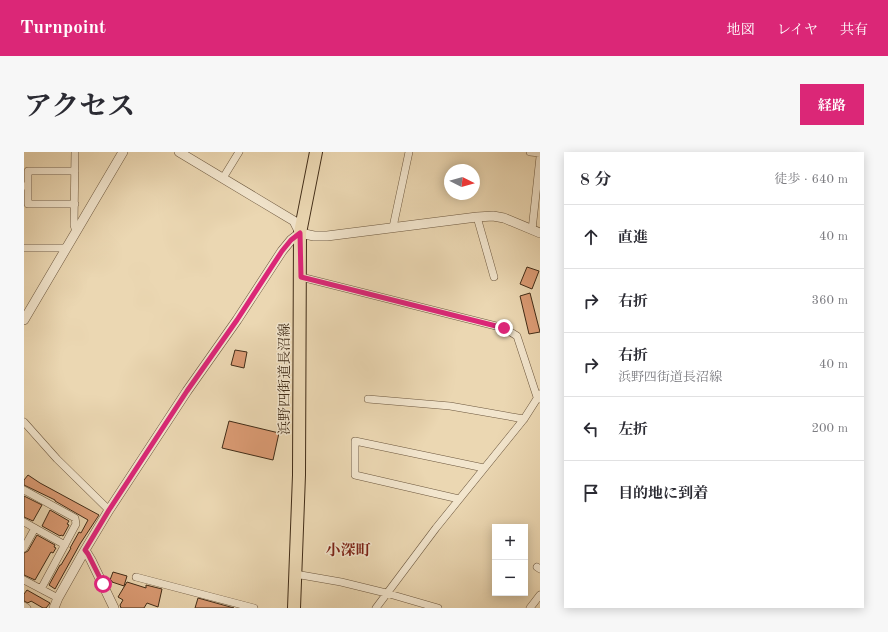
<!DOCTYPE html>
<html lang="ja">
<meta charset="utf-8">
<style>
:root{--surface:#fff;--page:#f7f7f7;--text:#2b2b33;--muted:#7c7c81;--line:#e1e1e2;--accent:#db2777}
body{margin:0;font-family:"Old Standard TT","Noto Serif JP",serif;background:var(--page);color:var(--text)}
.controls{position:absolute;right:12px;bottom:12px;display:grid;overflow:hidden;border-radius:0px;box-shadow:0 2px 10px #0003}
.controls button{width:36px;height:36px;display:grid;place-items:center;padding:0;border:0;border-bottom:1px solid var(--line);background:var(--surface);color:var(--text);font:20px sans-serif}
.compass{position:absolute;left:420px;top:12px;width:36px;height:36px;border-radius:50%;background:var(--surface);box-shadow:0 2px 10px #0003;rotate:96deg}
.stop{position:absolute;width:12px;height:12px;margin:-9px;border:3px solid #db2777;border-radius:50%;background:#fff}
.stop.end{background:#db2777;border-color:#fff;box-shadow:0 1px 4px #0008}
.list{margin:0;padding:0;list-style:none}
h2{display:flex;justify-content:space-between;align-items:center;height:52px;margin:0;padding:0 16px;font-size:17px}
h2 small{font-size:13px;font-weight:400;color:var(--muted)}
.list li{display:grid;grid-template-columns:26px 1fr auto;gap:12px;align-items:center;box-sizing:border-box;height:64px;padding:0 16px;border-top:1px solid var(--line)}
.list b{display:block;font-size:15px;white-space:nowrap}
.list p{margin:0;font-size:13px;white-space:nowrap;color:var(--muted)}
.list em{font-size:13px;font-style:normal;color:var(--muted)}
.icon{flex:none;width:22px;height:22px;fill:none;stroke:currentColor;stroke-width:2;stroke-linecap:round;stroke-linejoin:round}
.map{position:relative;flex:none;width:516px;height:456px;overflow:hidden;border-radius:0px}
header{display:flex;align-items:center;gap:24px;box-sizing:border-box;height:56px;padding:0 20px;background:var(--accent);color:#fff}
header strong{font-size:19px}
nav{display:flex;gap:22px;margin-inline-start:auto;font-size:14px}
.intro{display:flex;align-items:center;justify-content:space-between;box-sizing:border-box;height:96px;padding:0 24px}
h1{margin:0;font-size:28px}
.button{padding:10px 18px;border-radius:0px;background:var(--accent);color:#fff;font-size:14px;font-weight:700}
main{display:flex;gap:24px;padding:0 24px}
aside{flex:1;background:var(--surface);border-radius:0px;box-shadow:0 2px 10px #0003}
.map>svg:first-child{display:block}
.building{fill:#db9b74;stroke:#412c17}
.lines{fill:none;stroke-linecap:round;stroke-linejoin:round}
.minor-casing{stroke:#6c573e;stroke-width:8}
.tertiary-casing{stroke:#6c573e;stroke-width:10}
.primary-casing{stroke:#412c17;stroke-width:14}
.minor{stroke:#f2e5cd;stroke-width:7}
.tertiary{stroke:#f2e5cd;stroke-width:9}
.primary{stroke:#ebd7b2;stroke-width:12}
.route{stroke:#db2777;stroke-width:5}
.labels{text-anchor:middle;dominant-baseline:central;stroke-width:3;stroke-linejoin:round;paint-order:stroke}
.street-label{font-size:14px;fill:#412c17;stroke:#f2e5cd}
.neighbourhood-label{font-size:15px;font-weight:bold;fill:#7a1f14;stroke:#f2e5cd}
</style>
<header>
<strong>Turnpoint</strong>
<nav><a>地図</a><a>レイヤ</a><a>共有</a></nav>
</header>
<div class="intro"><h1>アクセス</h1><a class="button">経路</a></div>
<main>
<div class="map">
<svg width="516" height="456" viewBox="0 0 516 456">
<rect width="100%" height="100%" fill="#ebd7b2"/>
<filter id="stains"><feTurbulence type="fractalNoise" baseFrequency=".005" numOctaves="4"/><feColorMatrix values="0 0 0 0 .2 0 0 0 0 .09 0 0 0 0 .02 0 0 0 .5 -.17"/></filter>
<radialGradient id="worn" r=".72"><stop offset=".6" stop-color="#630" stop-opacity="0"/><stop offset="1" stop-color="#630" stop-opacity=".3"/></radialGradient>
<path class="building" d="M503 115 515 119 508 137 496 132Z
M506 141 516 180 505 182 496 144Z
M211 198 223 200 220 216 207 213Z
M205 269 255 281 249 308 198 296Z
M4 323 16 331 75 363 56 392 31 437 25 433 36 413H37L47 396H46L55 380 57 381 64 368 31 349V348L0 333V328Z
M0 344 18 353 9 369 0 365Z
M26 358 45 369 43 372 45 373 39 384 37 383 36 384 18 374Z
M13 383 31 393 30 395 32 396 29 401 27 400 11 428 0 423V401L4 399Z
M89 420 103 424 100 434 88 430V429L86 428Z
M103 430 122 436V433L138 437 134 455 123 451 120 456H97L96 453 99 448 94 445Z
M3 438 26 451 22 456H19L7 449 6 450H5L4 451 0 449V442Z
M174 446 210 456H171Z"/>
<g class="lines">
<defs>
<path id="minor" d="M51 0 50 73 52 80
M506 0 516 1
M199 26 215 0
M0 34H4V52H51
M4 34V19H51
M453 65 470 125
M369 75 385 0
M508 78 516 5
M0 96H42
M277 125 480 176 493 184 513 245 516 247
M344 247 426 254 500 267
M0 270 33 307 85 358
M0 338 51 366 52 372 17 437
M435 347 331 323V289L460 316
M0 370 41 393
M0 396 11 376
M513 415 516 417
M271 422 317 430 362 441 414 456
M112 425 230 456
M0 428 34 446
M0 454 3 456
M352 456 412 376 500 267 516 242
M506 456 516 443"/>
<path id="tertiary" d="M155 0 270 69 276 81
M0 168 99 0
M61 398 67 408 90 456
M30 456 34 446 61 398 85 358 163 239 213 168 258 99 267 88 276 81 290 84H303L453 65 469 64 480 66 516 81"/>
<path id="primary" d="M270 456 275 323 276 81 292 0"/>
</defs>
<use href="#minor" class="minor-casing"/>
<use href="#tertiary" class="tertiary-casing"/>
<use href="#primary" class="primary-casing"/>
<use href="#minor" class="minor"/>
<use href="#tertiary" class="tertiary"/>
<use href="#primary" class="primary"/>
</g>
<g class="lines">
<path class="route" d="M79 432 64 402 61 398 85 358 163 239 213 168 258 99 267 88 276 81 277 125 480 176"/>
</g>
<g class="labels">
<g class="street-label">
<text transform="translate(261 227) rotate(-90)">浜野四街道長沼線</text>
</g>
<g class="neighbourhood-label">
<text x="324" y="399">小深町</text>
</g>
</g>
<rect width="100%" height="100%" filter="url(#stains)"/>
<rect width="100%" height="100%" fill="url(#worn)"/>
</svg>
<div class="controls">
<button>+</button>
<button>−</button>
</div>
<svg class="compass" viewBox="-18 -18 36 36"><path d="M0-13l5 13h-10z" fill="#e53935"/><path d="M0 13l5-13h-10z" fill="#7c7c81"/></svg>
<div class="stop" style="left:79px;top:432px"></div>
<div class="stop end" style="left:480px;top:176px"></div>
</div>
<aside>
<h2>8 分<small>徒歩 · 640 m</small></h2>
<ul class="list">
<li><svg class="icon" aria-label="ahead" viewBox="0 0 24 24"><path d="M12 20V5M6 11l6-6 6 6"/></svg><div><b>直進</b></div><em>40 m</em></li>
<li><svg class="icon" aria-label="right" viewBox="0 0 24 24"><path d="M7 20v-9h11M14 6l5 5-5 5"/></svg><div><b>右折</b></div><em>360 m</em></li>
<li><svg class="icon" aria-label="right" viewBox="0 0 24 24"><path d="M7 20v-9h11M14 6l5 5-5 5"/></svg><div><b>右折</b><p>浜野四街道長沼線</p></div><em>40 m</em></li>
<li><svg class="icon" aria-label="left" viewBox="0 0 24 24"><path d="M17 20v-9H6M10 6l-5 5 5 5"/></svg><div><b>左折</b></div><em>200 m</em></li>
<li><svg class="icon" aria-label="arrive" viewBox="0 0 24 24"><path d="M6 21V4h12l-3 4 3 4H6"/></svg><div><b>目的地に到着</b></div></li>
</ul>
</aside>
</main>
